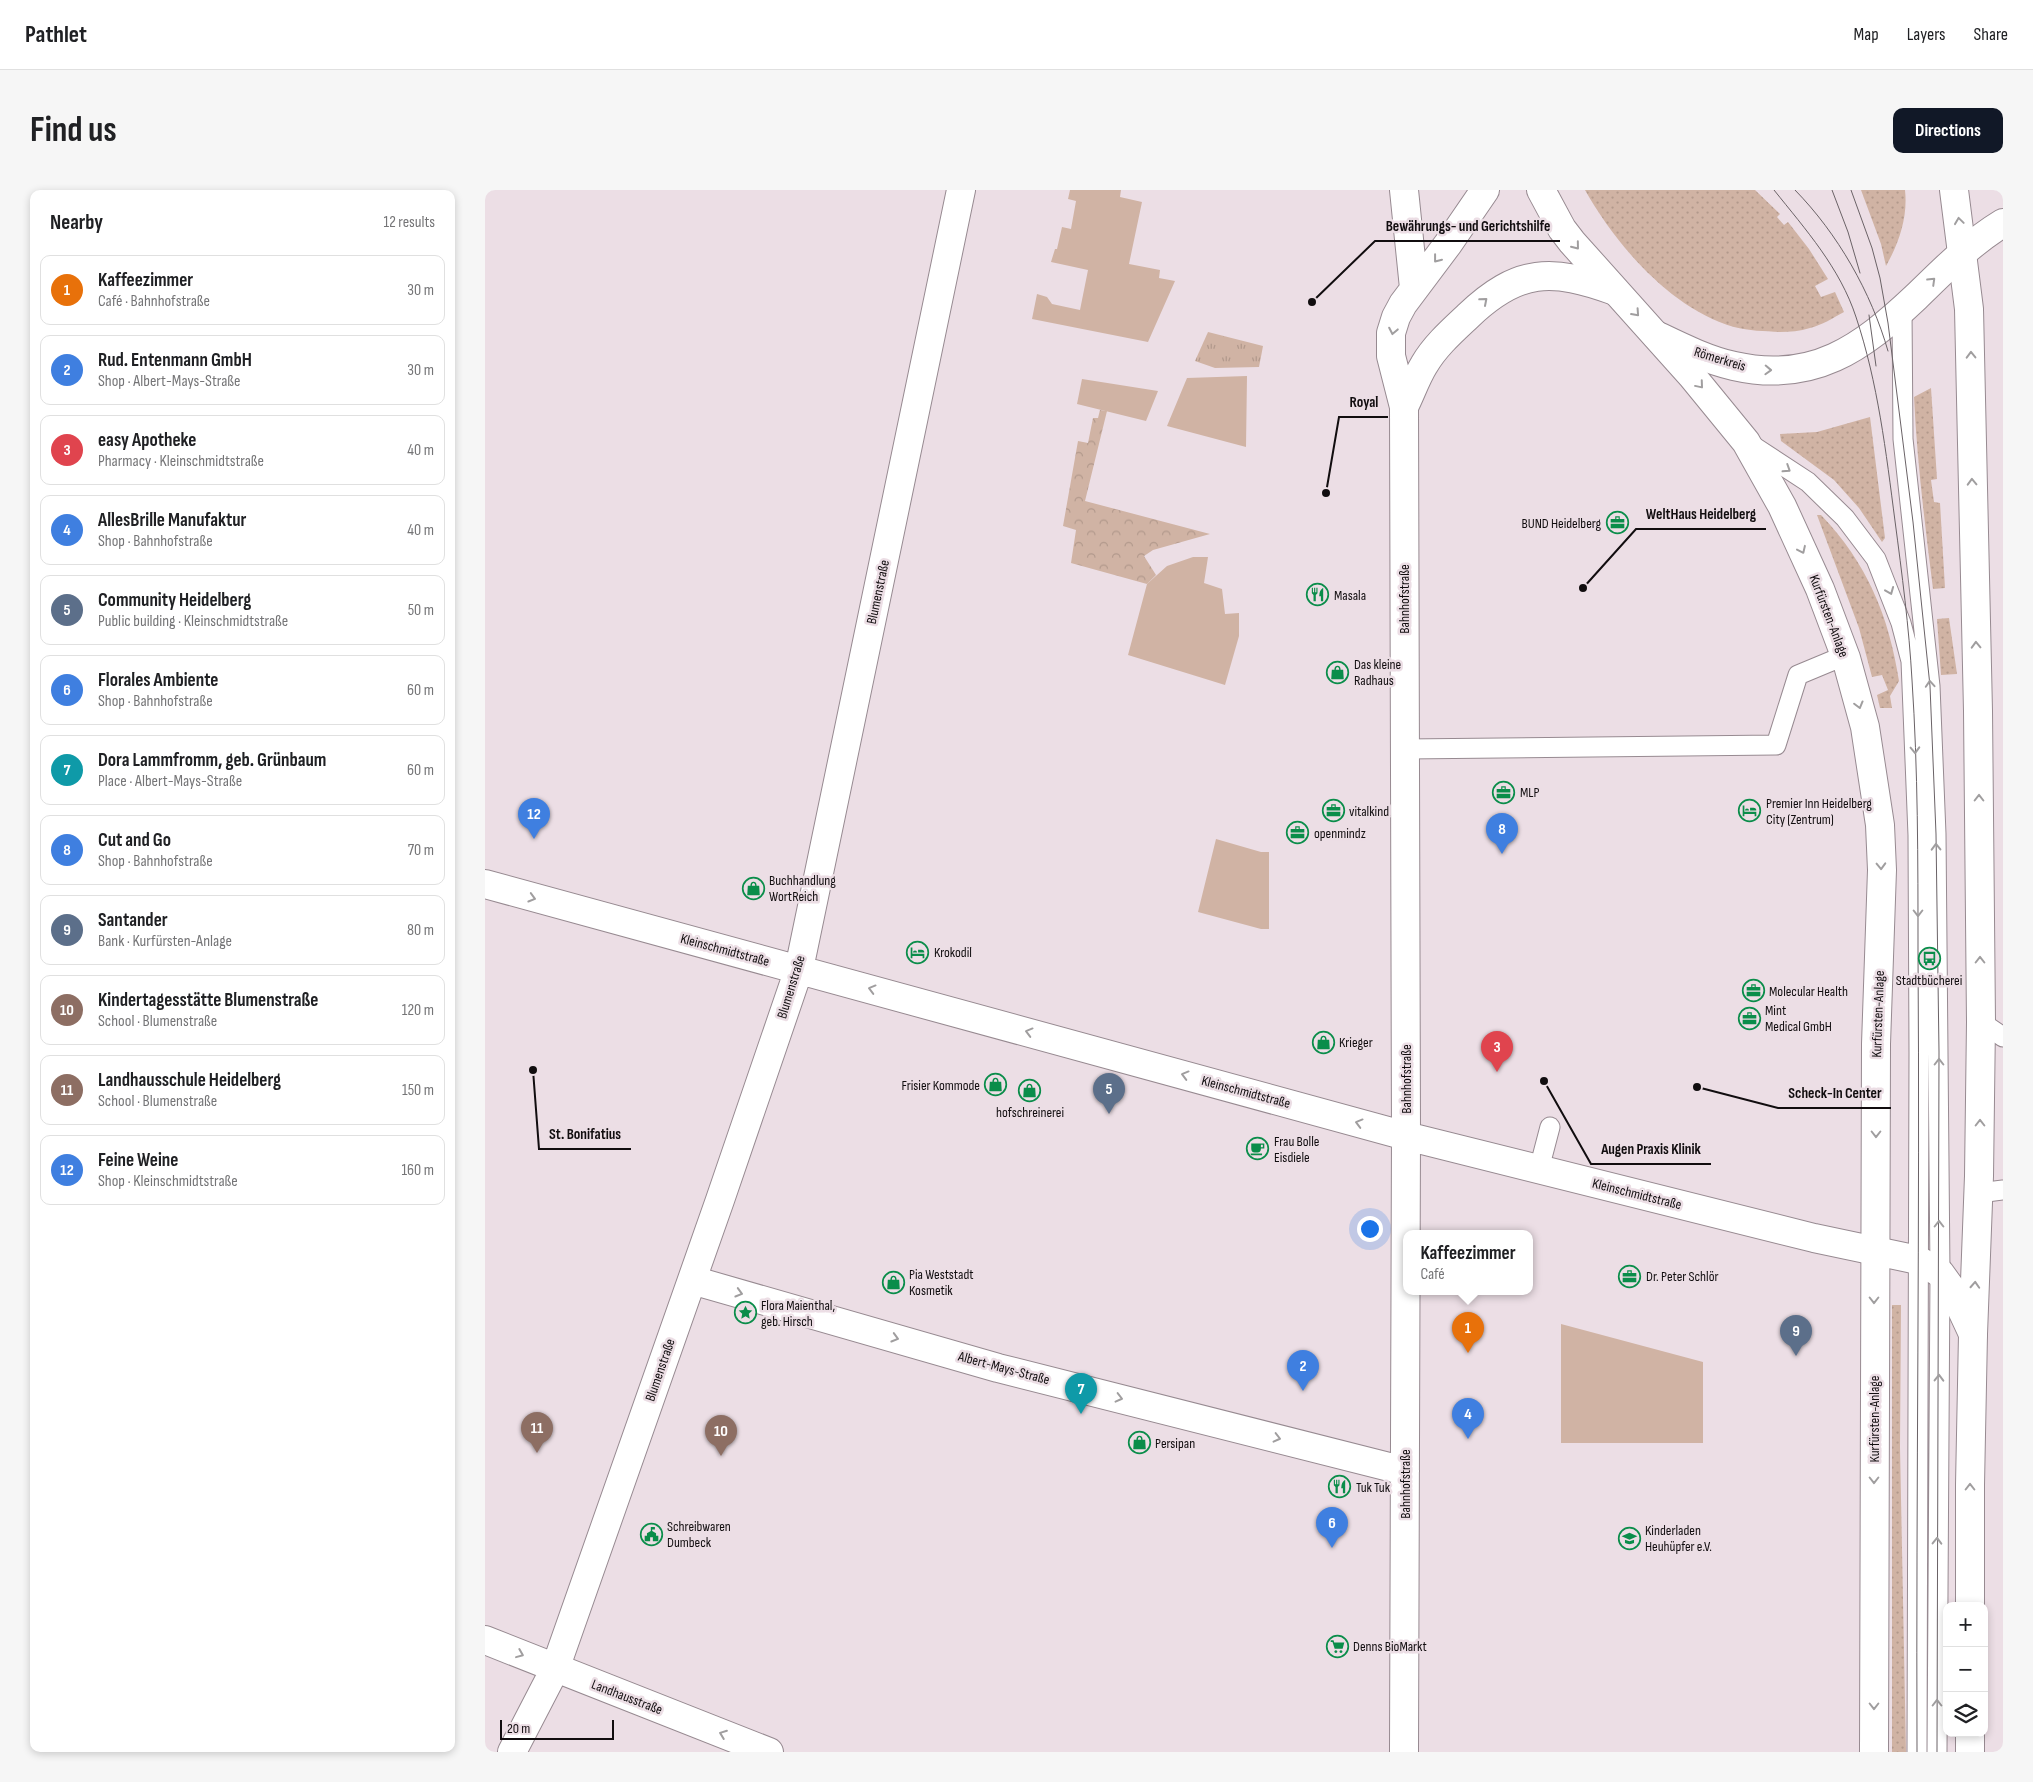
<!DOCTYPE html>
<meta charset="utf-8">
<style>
:root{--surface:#fff;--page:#f6f6f6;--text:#202124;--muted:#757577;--line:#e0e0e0;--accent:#111827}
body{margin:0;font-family:"Sofia Sans Condensed",sans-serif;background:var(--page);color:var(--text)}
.controls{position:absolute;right:15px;bottom:15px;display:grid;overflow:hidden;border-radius:10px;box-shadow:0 2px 8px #0003}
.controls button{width:45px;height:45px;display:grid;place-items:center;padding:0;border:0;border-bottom:1px solid var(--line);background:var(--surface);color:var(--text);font:25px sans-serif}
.scale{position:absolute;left:15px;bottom:12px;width:114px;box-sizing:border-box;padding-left:5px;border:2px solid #110d0f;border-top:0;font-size:14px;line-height:18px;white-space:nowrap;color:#110d0f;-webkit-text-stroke:4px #ecdee5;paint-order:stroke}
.you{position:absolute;left:884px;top:1038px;width:18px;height:18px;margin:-12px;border:4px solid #fff;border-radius:50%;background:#1a73e8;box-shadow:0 0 0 8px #1a73e833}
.badge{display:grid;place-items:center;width:32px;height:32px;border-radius:50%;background:var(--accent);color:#fff;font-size:16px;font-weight:700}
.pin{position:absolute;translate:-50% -41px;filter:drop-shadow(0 1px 2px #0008)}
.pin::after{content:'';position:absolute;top:26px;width:18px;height:15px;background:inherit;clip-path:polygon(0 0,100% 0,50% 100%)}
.popup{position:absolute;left:918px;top:1040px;width:130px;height:65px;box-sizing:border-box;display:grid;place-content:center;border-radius:10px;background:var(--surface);filter:drop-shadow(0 1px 4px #0005);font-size:16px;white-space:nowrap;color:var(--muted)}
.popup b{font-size:19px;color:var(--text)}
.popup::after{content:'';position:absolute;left:50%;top:100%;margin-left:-10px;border:10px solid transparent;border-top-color:var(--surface)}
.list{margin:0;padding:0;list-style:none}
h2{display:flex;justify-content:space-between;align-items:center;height:65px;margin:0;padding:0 20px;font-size:21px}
h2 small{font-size:16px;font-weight:400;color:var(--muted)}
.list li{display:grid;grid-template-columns:32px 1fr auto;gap:15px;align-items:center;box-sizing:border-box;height:70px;margin:0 10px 10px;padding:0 10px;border:1px solid var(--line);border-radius:10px}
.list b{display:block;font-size:19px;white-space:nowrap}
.list p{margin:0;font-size:16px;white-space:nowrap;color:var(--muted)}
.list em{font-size:16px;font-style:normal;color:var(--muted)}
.icon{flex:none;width:28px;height:28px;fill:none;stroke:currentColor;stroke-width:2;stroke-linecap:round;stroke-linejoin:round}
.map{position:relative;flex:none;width:1518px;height:1562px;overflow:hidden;border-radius:10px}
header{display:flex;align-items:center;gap:30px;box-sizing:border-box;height:70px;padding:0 25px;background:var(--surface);border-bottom:1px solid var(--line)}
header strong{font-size:24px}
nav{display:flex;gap:28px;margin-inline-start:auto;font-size:18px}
.intro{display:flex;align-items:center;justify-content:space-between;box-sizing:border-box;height:120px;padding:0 30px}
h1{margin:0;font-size:35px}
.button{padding:12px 22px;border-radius:10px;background:var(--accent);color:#fff;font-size:18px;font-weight:700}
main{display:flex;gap:30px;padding:0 30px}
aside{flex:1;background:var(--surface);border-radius:10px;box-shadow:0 2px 8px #0003}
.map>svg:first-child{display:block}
.grass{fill:url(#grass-dots)}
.forest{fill:url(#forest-crowns)}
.park{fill:url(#park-tufts)}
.garden{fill:#d0b3a4}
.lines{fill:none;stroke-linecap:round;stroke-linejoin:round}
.lane-casing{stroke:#978a91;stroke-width:21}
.street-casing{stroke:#978a91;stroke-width:30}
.secondary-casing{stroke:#978a91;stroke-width:30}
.primary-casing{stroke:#978a91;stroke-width:30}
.lane{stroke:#fff;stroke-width:19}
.street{stroke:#fff;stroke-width:28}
.secondary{stroke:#fff;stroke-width:28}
.primary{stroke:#fff;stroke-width:28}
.tram{stroke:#6a6266;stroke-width:1}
.oneway{stroke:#a09e9f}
.labels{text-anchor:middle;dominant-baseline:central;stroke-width:5;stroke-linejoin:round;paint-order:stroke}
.street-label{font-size:14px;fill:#110d0f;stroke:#ecdee5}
.poi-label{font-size:14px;fill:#110d0f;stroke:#ecdee5;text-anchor:start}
.leader{fill:none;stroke:#110d0f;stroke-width:2}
.callout-dot{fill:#110d0f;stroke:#ecdee5;stroke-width:2}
.callout-label{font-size:15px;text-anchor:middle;font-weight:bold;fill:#110d0f;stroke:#ecdee5;stroke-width:5;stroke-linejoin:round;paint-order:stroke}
</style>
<header>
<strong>Pathlet</strong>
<nav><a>Map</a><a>Layers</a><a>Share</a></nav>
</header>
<div class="intro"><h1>Find us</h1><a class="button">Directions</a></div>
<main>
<aside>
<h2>Nearby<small>12 results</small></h2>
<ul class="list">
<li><span class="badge" style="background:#e8710a">1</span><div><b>Kaffeezimmer</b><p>Café · Bahnhofstraße</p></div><em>30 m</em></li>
<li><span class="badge" style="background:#3f7fe0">2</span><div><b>Rud. Entenmann GmbH</b><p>Shop · Albert-Mays-Straße</p></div><em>30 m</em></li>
<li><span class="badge" style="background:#e0444e">3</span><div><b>easy Apotheke</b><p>Pharmacy · Kleinschmidtstraße</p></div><em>40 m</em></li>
<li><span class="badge" style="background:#3f7fe0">4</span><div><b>AllesBrille Manufaktur</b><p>Shop · Bahnhofstraße</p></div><em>40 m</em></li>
<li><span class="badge" style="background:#5c6f8a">5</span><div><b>Community Heidelberg</b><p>Public building · Kleinschmidtstraße</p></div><em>50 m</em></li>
<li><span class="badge" style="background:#3f7fe0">6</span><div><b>Florales Ambiente</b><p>Shop · Bahnhofstraße</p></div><em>60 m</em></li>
<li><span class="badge" style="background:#0f9aa8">7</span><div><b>Dora Lammfromm, geb. Grünbaum</b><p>Place · Albert-Mays-Straße</p></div><em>60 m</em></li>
<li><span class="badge" style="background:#3f7fe0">8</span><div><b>Cut and Go</b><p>Shop · Bahnhofstraße</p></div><em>70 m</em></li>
<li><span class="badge" style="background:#5c6f8a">9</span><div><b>Santander</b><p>Bank · Kurfürsten-Anlage</p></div><em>80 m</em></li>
<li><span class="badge" style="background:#8d6e63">10</span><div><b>Kindertagesstätte Blumenstraße</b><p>School · Blumenstraße</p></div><em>120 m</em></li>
<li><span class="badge" style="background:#8d6e63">11</span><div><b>Landhausschule Heidelberg</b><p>School · Blumenstraße</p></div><em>150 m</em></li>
<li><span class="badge" style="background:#3f7fe0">12</span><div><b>Feine Weine</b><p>Shop · Kleinschmidtstraße</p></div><em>160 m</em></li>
</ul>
</aside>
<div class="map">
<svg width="1518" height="1562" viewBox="0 0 1518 1562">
<defs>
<pattern id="grass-dots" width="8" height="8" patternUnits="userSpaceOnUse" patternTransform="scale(1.25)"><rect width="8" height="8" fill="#d0b3a4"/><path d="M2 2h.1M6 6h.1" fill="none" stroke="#b2998c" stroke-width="1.8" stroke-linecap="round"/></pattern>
<pattern id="forest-crowns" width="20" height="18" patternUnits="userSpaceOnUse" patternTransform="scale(1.25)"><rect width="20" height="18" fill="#d0b3a4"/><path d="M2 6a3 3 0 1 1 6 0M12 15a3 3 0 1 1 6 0" fill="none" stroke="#b2998c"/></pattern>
<pattern id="park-tufts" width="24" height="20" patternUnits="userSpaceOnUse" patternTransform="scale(1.25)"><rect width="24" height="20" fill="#d0b3a4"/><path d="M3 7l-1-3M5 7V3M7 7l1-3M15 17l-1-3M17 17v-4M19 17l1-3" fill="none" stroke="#b2998c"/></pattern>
</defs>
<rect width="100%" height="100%" fill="#ecdee5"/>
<path class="grass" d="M1100 0H1270L1295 24 1292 27 1299 35 1303 32 1324 59 1343 89 1330 96 1336 107 1350 102 1359 122C1348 128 1337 135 1325 138 1315 141 1305 142 1295 142 1279 141 1264 141 1249 137 1186 119 1131 55 1100 0Z
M1376 0H1420C1423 27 1414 53 1401 76L1396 54Z
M1446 198 1452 289 1446 290 1449 312 1455 313 1460 398 1448 399C1440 335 1432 272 1429 207Z
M1385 227 1400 348 1397 352 1374 318 1349 290 1296 251 1295 244 1332 242Z
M1332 325H1336C1382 373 1404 426 1414 491L1405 506 1407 518H1395L1392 505 1403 500 1397 485 1387 487 1374 438Z
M1464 428 1472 484 1456 485 1452 429Z
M1407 1115H1416L1415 1257 1421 1562H1407Z"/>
<path class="forest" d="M615 220 622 221 600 311 725 344 668 360 659 366 671 385 662 394 586 373 591 340 578 336 593 251 603 253 608 228H613Z"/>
<path class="park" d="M723 142 778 156 774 177 730 178 710 171Z"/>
<path class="garden" d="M585 0H636L635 7 657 12 644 74 675 80 674 88 690 91 663 152 547 129 552 104 562 107 567 114 595 120 603 80 566 72 570 59H572L577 37 586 39 591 11 583 9Z
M762 186 761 257 682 236 702 188Z
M597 189 673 201 661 231 592 214Z
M708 367H723L719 393 737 399 740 424 754 423V446L740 495 643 465 662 394 682 376Z
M731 649 776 662H784V739H776L713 722Z
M1076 1134 1218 1172V1253H1076Z"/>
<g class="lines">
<defs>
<path id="lane" d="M1417 120 1418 249 1445 496 1451 644 1455 1083 1452 1562
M1265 254 1323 292 1360 328 1391 369 1416 433 1426 471 1433 645 1434 862 1432 1562
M920 559 1291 555 1313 485 1349 470 1361 468
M1496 832 1518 847
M1054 979 1065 937
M1494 1003 1518 1000"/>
<path id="street" d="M919 0 929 98
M919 217C926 203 931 188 939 175 950 156 967 141 983 126 1033 78 1067 78 1130 101
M0 694 921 946 1329 1048 1433 1070 1455 1083 1468 1101 1488 1144
M207 1090 513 1178 920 1281
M0 1450 284 1562
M27 1562 70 1479 235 1010 314 779 476 0
M919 1562 921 946 919 217 906 166V143L911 127 918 114 963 54 1000 0"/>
<path id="secondary" d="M1171 145C1196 157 1222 170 1249 176 1328 194 1377 158 1431 107 1459 80 1485 53 1518 33"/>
<path id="primary" d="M1056 0 1077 39 1087 52 1207 186 1261 252 1297 316 1335 399 1361 468 1380 537 1395 635 1397 680 1391 854 1389 1562
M1469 0 1484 119 1493 521 1496 832 1494 986 1488 1144 1485 1295V1416
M1485 1562V1543"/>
</defs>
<use href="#lane" class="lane-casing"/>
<use href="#street" class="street-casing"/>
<use href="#secondary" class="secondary-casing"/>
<use href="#primary" class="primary-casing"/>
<use href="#lane" class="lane"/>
<use href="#street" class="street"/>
<use href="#secondary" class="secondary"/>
<use href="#primary" class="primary"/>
<path class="tram" d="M1289 0C1321 40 1355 78 1371 127 1393 193 1401 262 1410 331 1417 384 1424 437 1427 490 1433 580 1433 671 1433 762 1435 1029 1431 1295 1432 1562
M1310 0C1353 44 1386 102 1403 161
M1347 0 1363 42 1375 83
M1366 0 1387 58 1395 88 1403 133 1428 332 1445 496 1451 644 1454 862 1452 1562
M1384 125 1391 176"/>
</g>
<defs><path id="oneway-chevron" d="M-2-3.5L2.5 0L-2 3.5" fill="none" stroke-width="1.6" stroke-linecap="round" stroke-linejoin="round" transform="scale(1.25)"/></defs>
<g class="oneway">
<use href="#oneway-chevron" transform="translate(1474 31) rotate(-98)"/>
<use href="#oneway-chevron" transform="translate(1091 56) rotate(51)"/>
<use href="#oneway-chevron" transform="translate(952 69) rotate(128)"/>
<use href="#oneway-chevron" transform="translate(1447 91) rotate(-44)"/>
<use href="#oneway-chevron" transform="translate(999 111) rotate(-41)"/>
<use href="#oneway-chevron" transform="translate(1151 123) rotate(48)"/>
<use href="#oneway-chevron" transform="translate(908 141) rotate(101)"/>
<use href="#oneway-chevron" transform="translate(1486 165) rotate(-91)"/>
<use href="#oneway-chevron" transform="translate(1283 180) rotate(2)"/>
<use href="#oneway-chevron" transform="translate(1215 195) rotate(50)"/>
<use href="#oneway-chevron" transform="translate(1302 279) rotate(33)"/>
<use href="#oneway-chevron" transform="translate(1487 292) rotate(-92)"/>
<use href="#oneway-chevron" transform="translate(1317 360) rotate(65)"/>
<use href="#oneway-chevron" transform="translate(1405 401) rotate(68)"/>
<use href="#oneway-chevron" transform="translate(1491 455) rotate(-92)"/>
<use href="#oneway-chevron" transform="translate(1445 494) rotate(-94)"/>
<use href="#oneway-chevron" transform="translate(1374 515) rotate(75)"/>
<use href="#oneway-chevron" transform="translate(1430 560) rotate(88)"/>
<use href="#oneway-chevron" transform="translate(1494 608) rotate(-90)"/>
<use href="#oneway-chevron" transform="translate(1451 657) rotate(-91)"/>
<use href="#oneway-chevron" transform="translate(1396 676) rotate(88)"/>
<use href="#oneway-chevron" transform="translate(47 708) rotate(16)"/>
<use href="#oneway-chevron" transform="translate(1433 723) rotate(90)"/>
<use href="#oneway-chevron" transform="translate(1495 770) rotate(-90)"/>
<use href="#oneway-chevron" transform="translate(387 799) rotate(-165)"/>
<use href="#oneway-chevron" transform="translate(544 842) rotate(-165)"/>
<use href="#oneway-chevron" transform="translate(1454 872) rotate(-90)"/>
<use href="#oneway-chevron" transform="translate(700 885) rotate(-165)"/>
<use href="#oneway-chevron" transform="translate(874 933) rotate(-165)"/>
<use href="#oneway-chevron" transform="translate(1495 933) rotate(-90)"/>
<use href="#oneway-chevron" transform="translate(1391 944) rotate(90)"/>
<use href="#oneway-chevron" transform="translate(1454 1034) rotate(-90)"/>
<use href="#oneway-chevron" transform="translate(1490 1095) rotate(-87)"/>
<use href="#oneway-chevron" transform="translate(254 1103) rotate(16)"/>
<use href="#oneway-chevron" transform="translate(1389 1110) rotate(90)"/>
<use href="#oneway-chevron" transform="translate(410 1148) rotate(16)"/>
<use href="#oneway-chevron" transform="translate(1454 1188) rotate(-89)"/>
<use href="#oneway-chevron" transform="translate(634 1208) rotate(14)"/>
<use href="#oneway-chevron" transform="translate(792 1248) rotate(14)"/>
<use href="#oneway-chevron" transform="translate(1389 1290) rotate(90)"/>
<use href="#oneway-chevron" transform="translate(1485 1297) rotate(-90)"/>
<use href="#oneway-chevron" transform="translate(1452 1351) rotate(-89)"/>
<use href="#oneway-chevron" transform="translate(35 1464) rotate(22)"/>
<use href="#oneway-chevron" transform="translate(1452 1513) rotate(-90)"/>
<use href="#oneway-chevron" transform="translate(1389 1516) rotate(90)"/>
<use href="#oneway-chevron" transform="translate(238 1544) rotate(-159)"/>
</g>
<defs>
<symbol id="office-ring" viewBox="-11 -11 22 22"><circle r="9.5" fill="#ecdee5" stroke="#0a8d4a" stroke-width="1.5"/><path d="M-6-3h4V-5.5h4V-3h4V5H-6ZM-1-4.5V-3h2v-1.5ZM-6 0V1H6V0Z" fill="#0a8d4a"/></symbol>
<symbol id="restaurant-ring" viewBox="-11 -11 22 22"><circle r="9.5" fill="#ecdee5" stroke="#0a8d4a" stroke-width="1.5"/><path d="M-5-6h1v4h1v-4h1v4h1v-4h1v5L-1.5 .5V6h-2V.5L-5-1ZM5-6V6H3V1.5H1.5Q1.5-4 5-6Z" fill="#0a8d4a"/></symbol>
<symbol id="shop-ring" viewBox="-11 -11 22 22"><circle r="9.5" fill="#ecdee5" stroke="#0a8d4a" stroke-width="1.5"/><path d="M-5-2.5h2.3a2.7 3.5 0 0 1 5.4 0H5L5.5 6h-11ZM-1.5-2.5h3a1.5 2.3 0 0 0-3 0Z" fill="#0a8d4a"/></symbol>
<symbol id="hotel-ring" viewBox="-11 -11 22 22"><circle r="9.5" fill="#ecdee5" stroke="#0a8d4a" stroke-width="1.5"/><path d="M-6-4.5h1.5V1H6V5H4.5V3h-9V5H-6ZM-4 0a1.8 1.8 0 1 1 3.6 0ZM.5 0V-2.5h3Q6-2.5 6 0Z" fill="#0a8d4a"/></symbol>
<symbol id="bus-ring" viewBox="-11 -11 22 22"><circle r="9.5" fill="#ecdee5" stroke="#0a8d4a" stroke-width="1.5"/><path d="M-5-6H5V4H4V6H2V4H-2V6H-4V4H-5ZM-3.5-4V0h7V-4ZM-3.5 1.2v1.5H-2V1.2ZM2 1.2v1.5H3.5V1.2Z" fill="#0a8d4a"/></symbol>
<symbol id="cafe-ring" viewBox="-11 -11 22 22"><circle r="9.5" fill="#ecdee5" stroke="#0a8d4a" stroke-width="1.5"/><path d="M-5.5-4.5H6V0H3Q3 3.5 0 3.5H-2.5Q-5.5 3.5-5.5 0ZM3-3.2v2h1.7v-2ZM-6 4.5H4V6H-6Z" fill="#0a8d4a"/></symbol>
<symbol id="sight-ring" viewBox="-11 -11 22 22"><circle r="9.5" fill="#ecdee5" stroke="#0a8d4a" stroke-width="1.5"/><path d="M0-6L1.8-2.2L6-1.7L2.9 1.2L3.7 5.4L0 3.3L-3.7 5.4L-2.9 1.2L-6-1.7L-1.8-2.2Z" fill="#0a8d4a"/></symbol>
<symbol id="civic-ring" viewBox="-11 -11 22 22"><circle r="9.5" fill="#ecdee5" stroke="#0a8d4a" stroke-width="1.5"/><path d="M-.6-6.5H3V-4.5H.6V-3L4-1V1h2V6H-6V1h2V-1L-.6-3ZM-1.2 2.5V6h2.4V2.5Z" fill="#0a8d4a"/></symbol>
<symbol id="school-ring" viewBox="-11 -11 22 22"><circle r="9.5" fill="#ecdee5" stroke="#0a8d4a" stroke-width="1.5"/><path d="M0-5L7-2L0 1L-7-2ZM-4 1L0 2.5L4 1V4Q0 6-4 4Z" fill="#0a8d4a"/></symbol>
<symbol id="supermarket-ring" viewBox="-11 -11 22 22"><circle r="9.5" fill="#ecdee5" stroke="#0a8d4a" stroke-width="1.5"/><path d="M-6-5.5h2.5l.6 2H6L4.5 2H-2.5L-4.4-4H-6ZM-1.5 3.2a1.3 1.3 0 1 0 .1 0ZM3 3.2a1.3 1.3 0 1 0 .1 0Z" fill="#0a8d4a"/></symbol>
</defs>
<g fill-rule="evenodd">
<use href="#office-ring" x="1120" y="320" width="25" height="25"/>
<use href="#restaurant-ring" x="820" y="392" width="25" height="25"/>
<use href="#shop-ring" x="840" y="470" width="25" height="25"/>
<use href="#office-ring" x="1006" y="590" width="25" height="25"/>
<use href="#office-ring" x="836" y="608" width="25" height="25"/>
<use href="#hotel-ring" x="1252" y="608" width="25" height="25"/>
<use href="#office-ring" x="800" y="630" width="25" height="25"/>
<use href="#shop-ring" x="256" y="686" width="25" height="25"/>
<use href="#hotel-ring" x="420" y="750" width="25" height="25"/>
<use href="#bus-ring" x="1432" y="756" width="25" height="25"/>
<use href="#office-ring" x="1256" y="788" width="25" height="25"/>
<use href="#office-ring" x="1252" y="816" width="25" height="25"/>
<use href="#shop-ring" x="826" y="840" width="25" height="25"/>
<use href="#shop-ring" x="498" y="882" width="25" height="25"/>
<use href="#shop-ring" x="532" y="888" width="25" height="25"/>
<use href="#cafe-ring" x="760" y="946" width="25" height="25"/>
<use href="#office-ring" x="1132" y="1074" width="25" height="25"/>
<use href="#shop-ring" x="396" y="1080" width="25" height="25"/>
<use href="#sight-ring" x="248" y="1110" width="25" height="25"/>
<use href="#shop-ring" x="642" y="1240" width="25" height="25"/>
<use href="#restaurant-ring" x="842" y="1284" width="25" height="25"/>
<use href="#civic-ring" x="154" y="1332" width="25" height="25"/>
<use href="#school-ring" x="1132" y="1336" width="25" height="25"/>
<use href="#supermarket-ring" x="840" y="1444" width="25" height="25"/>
</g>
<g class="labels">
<g class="street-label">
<text transform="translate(1235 169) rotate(17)">Römerkreis</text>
<text transform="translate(393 402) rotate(-78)">Blumenstraße</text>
<text transform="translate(919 409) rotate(-90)">Bahnhofstraße</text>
<text transform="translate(1344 426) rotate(69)">Kurfürsten-Anlage</text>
<text transform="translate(240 760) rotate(15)">Kleinschmidtstraße</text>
<text transform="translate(306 797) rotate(-73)">Blumenstraße</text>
<text transform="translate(1393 824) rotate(-88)">Kurfürsten-Anlage</text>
<text transform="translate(921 889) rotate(-90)">Bahnhofstraße</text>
<text transform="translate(761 902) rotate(15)">Kleinschmidtstraße</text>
<text transform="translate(1152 1004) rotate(14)">Kleinschmidtstraße</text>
<text transform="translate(519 1178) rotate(15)">Albert-Mays-Straße</text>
<text transform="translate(175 1180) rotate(-71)">Blumenstraße</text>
<text transform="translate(1389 1229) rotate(-90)">Kurfürsten-Anlage</text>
<text transform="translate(920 1294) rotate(-90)">Bahnhofstraße</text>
<text transform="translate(142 1507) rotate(21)">Landhausstraße</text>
</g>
<g class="poi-label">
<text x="1116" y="333" text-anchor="end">BUND Heidelberg</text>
<text x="849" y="405">Masala</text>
<text x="869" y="474">Das kleine<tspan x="869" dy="16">Radhaus</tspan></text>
<text x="1035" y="602">MLP</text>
<text x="1281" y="613">Premier Inn Heidelberg<tspan x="1281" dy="16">City (Zentrum)</tspan></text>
<text x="864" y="621">vitalkind</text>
<text x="829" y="643">openmindz</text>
<text x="284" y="690">Buchhandlung<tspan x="284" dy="16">WortReich</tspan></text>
<text x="449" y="762">Krokodil</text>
<text x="1444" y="790" text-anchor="middle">Stadtbücherei</text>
<text x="1284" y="801">Molecular Health</text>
<text x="1280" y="820">Mint<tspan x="1280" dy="16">Medical GmbH</tspan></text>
<text x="854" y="852">Krieger</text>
<text x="495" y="895" text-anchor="end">Frisier Kommode</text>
<text x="545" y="922" text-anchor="middle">hofschreinerei</text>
<text x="789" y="951">Frau Bolle<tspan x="789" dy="16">Eisdiele</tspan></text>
<text x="424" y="1084">Pia Weststadt<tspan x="424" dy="16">Kosmetik</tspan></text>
<text x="1161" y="1086">Dr. Peter Schlör</text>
<text x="276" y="1115">Flora Maienthal,<tspan x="276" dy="16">geb. Hirsch</tspan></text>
<text x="670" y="1253">Persipan</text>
<text x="871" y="1297">Tuk Tuk</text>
<text x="182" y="1336">Schreibwaren<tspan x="182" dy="16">Dumbeck</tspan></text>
<text x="1160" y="1340">Kinderladen<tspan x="1160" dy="16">Heuhüpfer e.V.</tspan></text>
<text x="868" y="1456">Denns BioMarkt</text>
</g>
</g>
<path class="leader" d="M827 112L890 51H1075M841 303L854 227H903M1098 398L1151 339H1281M1212 897L1293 918H1406M48 880L54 959H146M1059 891L1106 974H1226"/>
<g class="callout-dot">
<circle cx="827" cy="112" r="5"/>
<circle cx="841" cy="303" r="5"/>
<circle cx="1098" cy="398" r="5"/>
<circle cx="1212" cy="897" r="5"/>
<circle cx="48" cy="880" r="5"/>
<circle cx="1059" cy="891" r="5"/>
</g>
<g class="callout-label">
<text x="983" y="41">Bewährungs- und Gerichtshilfe</text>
<text x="879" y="217">Royal</text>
<text x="1216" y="329">WeltHaus Heidelberg</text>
<text x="1350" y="908">Scheck-In Center</text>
<text x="100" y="949">St. Bonifatius</text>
<text x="1166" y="964">Augen Praxis Klinik</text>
</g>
</svg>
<div class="controls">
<button>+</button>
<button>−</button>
<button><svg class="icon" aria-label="layers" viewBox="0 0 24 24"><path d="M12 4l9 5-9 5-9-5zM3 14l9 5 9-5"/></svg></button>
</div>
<div class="scale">20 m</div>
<div class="you"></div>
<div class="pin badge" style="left:983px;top:1163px;background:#e8710a">1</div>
<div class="popup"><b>Kaffeezimmer</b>Café</div>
<div class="pin badge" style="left:818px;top:1201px;background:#3f7fe0">2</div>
<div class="pin badge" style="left:1012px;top:882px;background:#e0444e">3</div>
<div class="pin badge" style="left:983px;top:1249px;background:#3f7fe0">4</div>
<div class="pin badge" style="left:624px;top:924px;background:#5c6f8a">5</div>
<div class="pin badge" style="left:847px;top:1358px;background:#3f7fe0">6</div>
<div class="pin badge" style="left:596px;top:1224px;background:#0f9aa8">7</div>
<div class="pin badge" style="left:1017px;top:664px;background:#3f7fe0">8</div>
<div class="pin badge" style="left:1311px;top:1166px;background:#5c6f8a">9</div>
<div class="pin badge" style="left:236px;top:1266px;background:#8d6e63">10</div>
<div class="pin badge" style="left:52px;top:1263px;background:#8d6e63">11</div>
<div class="pin badge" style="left:49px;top:649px;background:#3f7fe0">12</div>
</div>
</main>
